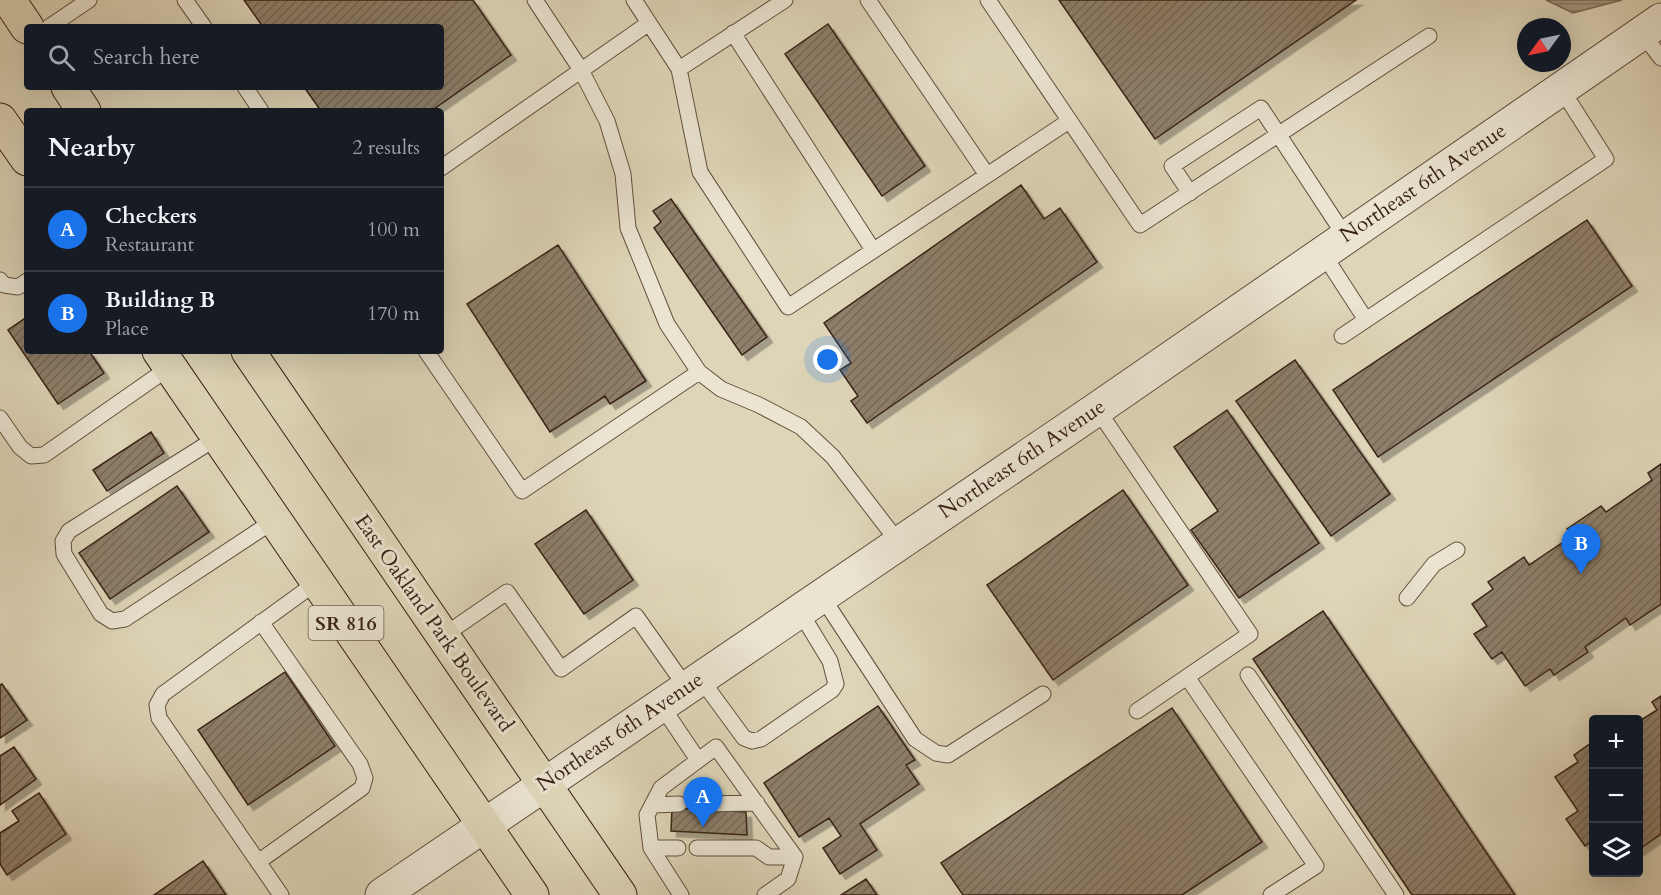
<!DOCTYPE html>
<meta charset="utf-8">
<style>
:root{--surface:#171b24;--page:#242831;--text:#f1f3f6;--muted:#9ea1a6;--line:#363941;--accent:#1a73e8}
body{margin:0;font-family:Cardo,serif;background:var(--page);color:var(--text)}
.controls{position:absolute;right:18px;bottom:18px;display:grid;overflow:hidden;border-radius:6px;box-shadow:0 6px 24px #0002}
.controls button{width:54px;height:54px;display:grid;place-items:center;padding:0;border:0;border-bottom:2px solid var(--line);background:var(--surface);color:var(--text);font:30px sans-serif}
.compass{position:absolute;left:1517px;top:18px;width:54px;height:54px;border-radius:50%;background:var(--surface);box-shadow:0 6px 24px #0002;rotate:237deg}
.you{position:absolute;left:828px;top:360px;width:21px;height:21px;margin:-15px;border:4px solid #fff;border-radius:50%;background:#1a73e8;box-shadow:0 0 0 9px #1a73e833}
.badge{display:grid;place-items:center;width:39px;height:39px;border-radius:50%;background:var(--accent);color:#fff;font-size:20px;font-weight:700}
.pin{position:absolute;translate:-50% -50px;filter:drop-shadow(0 2px 3px #0008)}
.pin::after{content:'';position:absolute;top:32px;width:21px;height:18px;background:inherit;clip-path:polygon(0 0,100% 0,50% 100%)}
.list{margin:0;padding:0;list-style:none}
h2{display:flex;justify-content:space-between;align-items:center;height:78px;margin:0;padding:0 24px;font-size:26px}
h2 small{font-size:20px;font-weight:400;color:var(--muted)}
.list li{display:grid;grid-template-columns:39px 1fr auto;gap:18px;align-items:center;box-sizing:border-box;height:84px;padding:0 24px;border-top:2px solid var(--line)}
.list b{display:block;font-size:22px;white-space:nowrap}
.list p{margin:0;font-size:20px;white-space:nowrap;color:var(--muted)}
.list em{font-size:20px;font-style:normal;color:var(--muted)}
.icon{flex:none;width:33px;height:33px;fill:none;stroke:currentColor;stroke-width:2;stroke-linecap:round;stroke-linejoin:round}
.map{position:relative;flex:none;width:1661px;height:895px;overflow:hidden}
.search{position:absolute;background:var(--surface);box-shadow:0 6px 24px #0002;left:24px;top:24px;width:420px;height:66px;display:flex;align-items:center;gap:15px;box-sizing:border-box;padding:0 21px;border-radius:6px;color:var(--muted);font-size:22px}
.panel{position:absolute;background:var(--surface);box-shadow:0 6px 24px #0002;left:24px;top:108px;width:420px;height:246px;border-radius:6px}
.map>svg:first-child{display:block}
.water{fill:url(#water-rules);stroke:#7a6956;stroke-width:1.5}
.building{fill:url(#building-hatch);stroke:#382215;stroke-width:1.5;filter:url(#shadow)}
.lines{fill:none;stroke-linecap:round;stroke-linejoin:round}
.service-casing{stroke:#624f3e;stroke-width:17}
.tertiary-casing{stroke:#624f3e;stroke-width:35}
.primary-casing{stroke:#382215;stroke-width:35}
.service{stroke:#eae4d1;stroke-width:15}
.tertiary{stroke:#eae4d1;stroke-width:33}
.primary{stroke:#ded5b8;stroke-width:33}
.labels{text-anchor:middle;dominant-baseline:central;stroke-width:6;stroke-linejoin:round;paint-order:stroke}
.shield{fill:#eae4d1;stroke:#6d5c4d;stroke-width:1.5}
.shield-label{font-size:20px;font-weight:bold;fill:#382215}
.street-label{font-size:21px;fill:#382215;stroke:#eae4d1}
</style>
<div class="map">
<svg width="1661" height="895" viewBox="0 0 1661 895">
<defs>
<pattern id="water-rules" width="6" height="5" patternUnits="userSpaceOnUse" patternTransform="scale(1.5)"><rect width="6" height="5" fill="#a69881"/><path d="M0 2.5h6" fill="none" stroke="#887c68"/></pattern>
<pattern id="building-hatch" width="6" height="6" patternUnits="userSpaceOnUse" patternTransform="scale(1.5)"><rect width="6" height="6" fill="#8e7f6a"/><path d="M-1 1l2-2M0 6l6-6M5 7l2-2" fill="none" stroke="#756856"/></pattern>
<filter id="shadow"><feDropShadow dx="5.5" dy="5.5" stdDeviation="0" flood-color="#0004"/></filter>
</defs>
<rect width="100%" height="100%" fill="#ded5b8"/>
<filter id="stains"><feTurbulence type="fractalNoise" baseFrequency=".00333" numOctaves="4"/><feColorMatrix values="0 0 0 0 .2 0 0 0 0 .09 0 0 0 0 .02 0 0 0 .5 -.17"/></filter>
<radialGradient id="worn" r=".72"><stop offset=".6" stop-color="#630" stop-opacity="0"/><stop offset="1" stop-color="#630" stop-opacity=".3"/></radialGradient>
<path class="water" d="M1546 0H1622L1573 13Z"/>
<path class="building" d="M244 0H473L511 55 431 111H321L304 87H441V27H263Z
M1059 0H1356L1155 139Z
M828 24 925 166 882 196 785 54Z
M1021 185 1044 219 1060 208 1097 262 867 423 851 401 858 396 840 370 851 363 824 323Z
M671 199 767 337 742 355 654 228 661 222 653 211Z
M1587 220 1632 286 1378 457 1333 390Z
M558 245 646 381 610 404 605 396 550 432 467 304Z
M27 317V351H89L104 373 58 404 8 330Z
M1295 360 1390 494 1331 536 1236 401Z
M1227 410 1319 543 1239 598 1191 530 1218 511 1174 447Z
M151 432 164 453 107 491 93 470Z
M1661 464V604L1630 625 1626 618 1585 647 1588 652 1554 675 1550 669 1525 686 1502 652 1492 659 1474 634 1487 626 1472 604 1493 589 1488 582 1524 557 1529 565 1572 536 1567 529 1601 506 1606 512 1652 480 1648 473Z
M177 486 209 532 110 599 79 553Z
M1123 490 1188 585 1053 680 987 585Z
M586 510 633 580 584 614 535 544Z
M1323 611 1515 895H1412L1253 659Z
M285 672 335 746 248 805 198 730Z
M2 684 27 720 0 738V685Z
M1661 696V834L1638 850V722L1657 710 1652 702Z
M878 706 915 760 906 765 919 784 860 824 877 850 840 874 823 848 841 836 829 818 799 837 764 783Z
M1172 708 1262 842 1182 895H963L941 863Z
M1594 741V840L1585 846 1566 819 1578 811 1555 777 1578 762 1574 755Z
M14 747 36 779 0 805V756Z
M39 793 66 834 7 875 0 864V833L19 821 12 811Z
M672 808 746 812 747 835 671 831Z
M203 861 226 895H154Z
M866 879 877 895H841Z"/>
<g class="lines">
<defs>
<path id="service" d="M185 0 204 27
M535 0 581 70 607 121 623 174 628 228 667 324 699 372 721 389 759 405 801 427 833 457 899 543
M634 0 679 69
M785 0 679 69 700 172 788 307 1069 121
M868 0 987 175
M988 0 1140 225 1429 36
M49 27 89 0
M733 33 873 250
M1642 33 1661 58
M245 87 261 111
M441 168 649 23
M1190 193 1172 166 1261 108 1345 236
M1322 252 1366 320
M0 280 4 285 18 287 27 281
M1342 336 1606 159 1562 90
M426 351 522 491 699 372
M1097 409 1250 634 1137 711
M0 418 20 447 31 456 44 455 170 367
M218 437 69 531 63 541 64 554 101 614 112 621 125 619 275 520
M821 595 915 739 936 753 948 755 1043 694
M1407 598 1434 564 1457 550
M443 636 507 592 561 669 636 616 686 687
M1248 675 1396 895
M1187 677 1316 866 1271 895
M700 678 744 738 752 741 761 739 832 690 836 684 830 661 799 610
M661 705 698 760
M700 804 757 803
M652 805 679 804
M651 848H678
M697 848H756L769 857H795
M258 862 362 788 365 778 360 764 261 622
M281 895 159 718 157 705 163 694 317 582
M681 895 651 848 647 815 661 788 716 747 795 857
M765 895 788 879 795 857"/>
<path id="tertiary" d="M382 895 1097 409 1661 20"/>
<path id="primary" d="M9 0 27 27
M68 87 84 111
M0 120 27 159
M159 351 532 895
M248 351 620 895"/>
</defs>
<use href="#service" class="service-casing"/>
<use href="#tertiary" class="tertiary-casing"/>
<use href="#primary" class="primary-casing"/>
<use href="#service" class="service"/>
<use href="#tertiary" class="tertiary"/>
<use href="#primary" class="primary"/>
</g>
<g class="labels">
<rect class="shield" x="308.5" y="606" width="75" height="34" rx="4.5"/>
<g class="shield-label">
<text x="346" y="623">SR 816</text>
</g>
<g class="street-label">
<text transform="translate(1423 183) rotate(-34)">Northeast 6th Avenue</text>
<text transform="translate(1022 459) rotate(-34)">Northeast 6th Avenue</text>
<text transform="translate(434 623) rotate(55)">East Oakland Park Boulevard</text>
<text transform="translate(620 732) rotate(-34)">Northeast 6th Avenue</text>
</g>
</g>
<rect width="100%" height="100%" filter="url(#stains)"/>
<rect width="100%" height="100%" fill="url(#worn)"/>
</svg>
<div class="controls">
<button>+</button>
<button>−</button>
<button><svg class="icon" aria-label="layers" viewBox="0 0 24 24"><path d="M12 4l9 5-9 5-9-5zM3 14l9 5 9-5"/></svg></button>
</div>
<svg class="compass" viewBox="-18 -18 36 36"><path d="M0-13l5 13h-10z" fill="#e53935"/><path d="M0 13l5-13h-10z" fill="#9ea1a6"/></svg>
<div class="you"></div>
<div class="pin badge" style="left:703px;top:827px">A</div>
<div class="pin badge" style="left:1581px;top:574px">B</div>
<div class="search"><svg class="icon" aria-label="search" viewBox="0 0 24 24"><circle cx="10" cy="10" r="6"/><path d="M15 15l6 6"/></svg>Search here</div>
<section class="panel">
<h2>Nearby<small>2 results</small></h2>
<ul class="list">
<li><span class="badge">A</span><div><b>Checkers</b><p>Restaurant</p></div><em>100 m</em></li>
<li><span class="badge">B</span><div><b>Building B</b><p>Place</p></div><em>170 m</em></li>
</ul>
</section>
</div>
